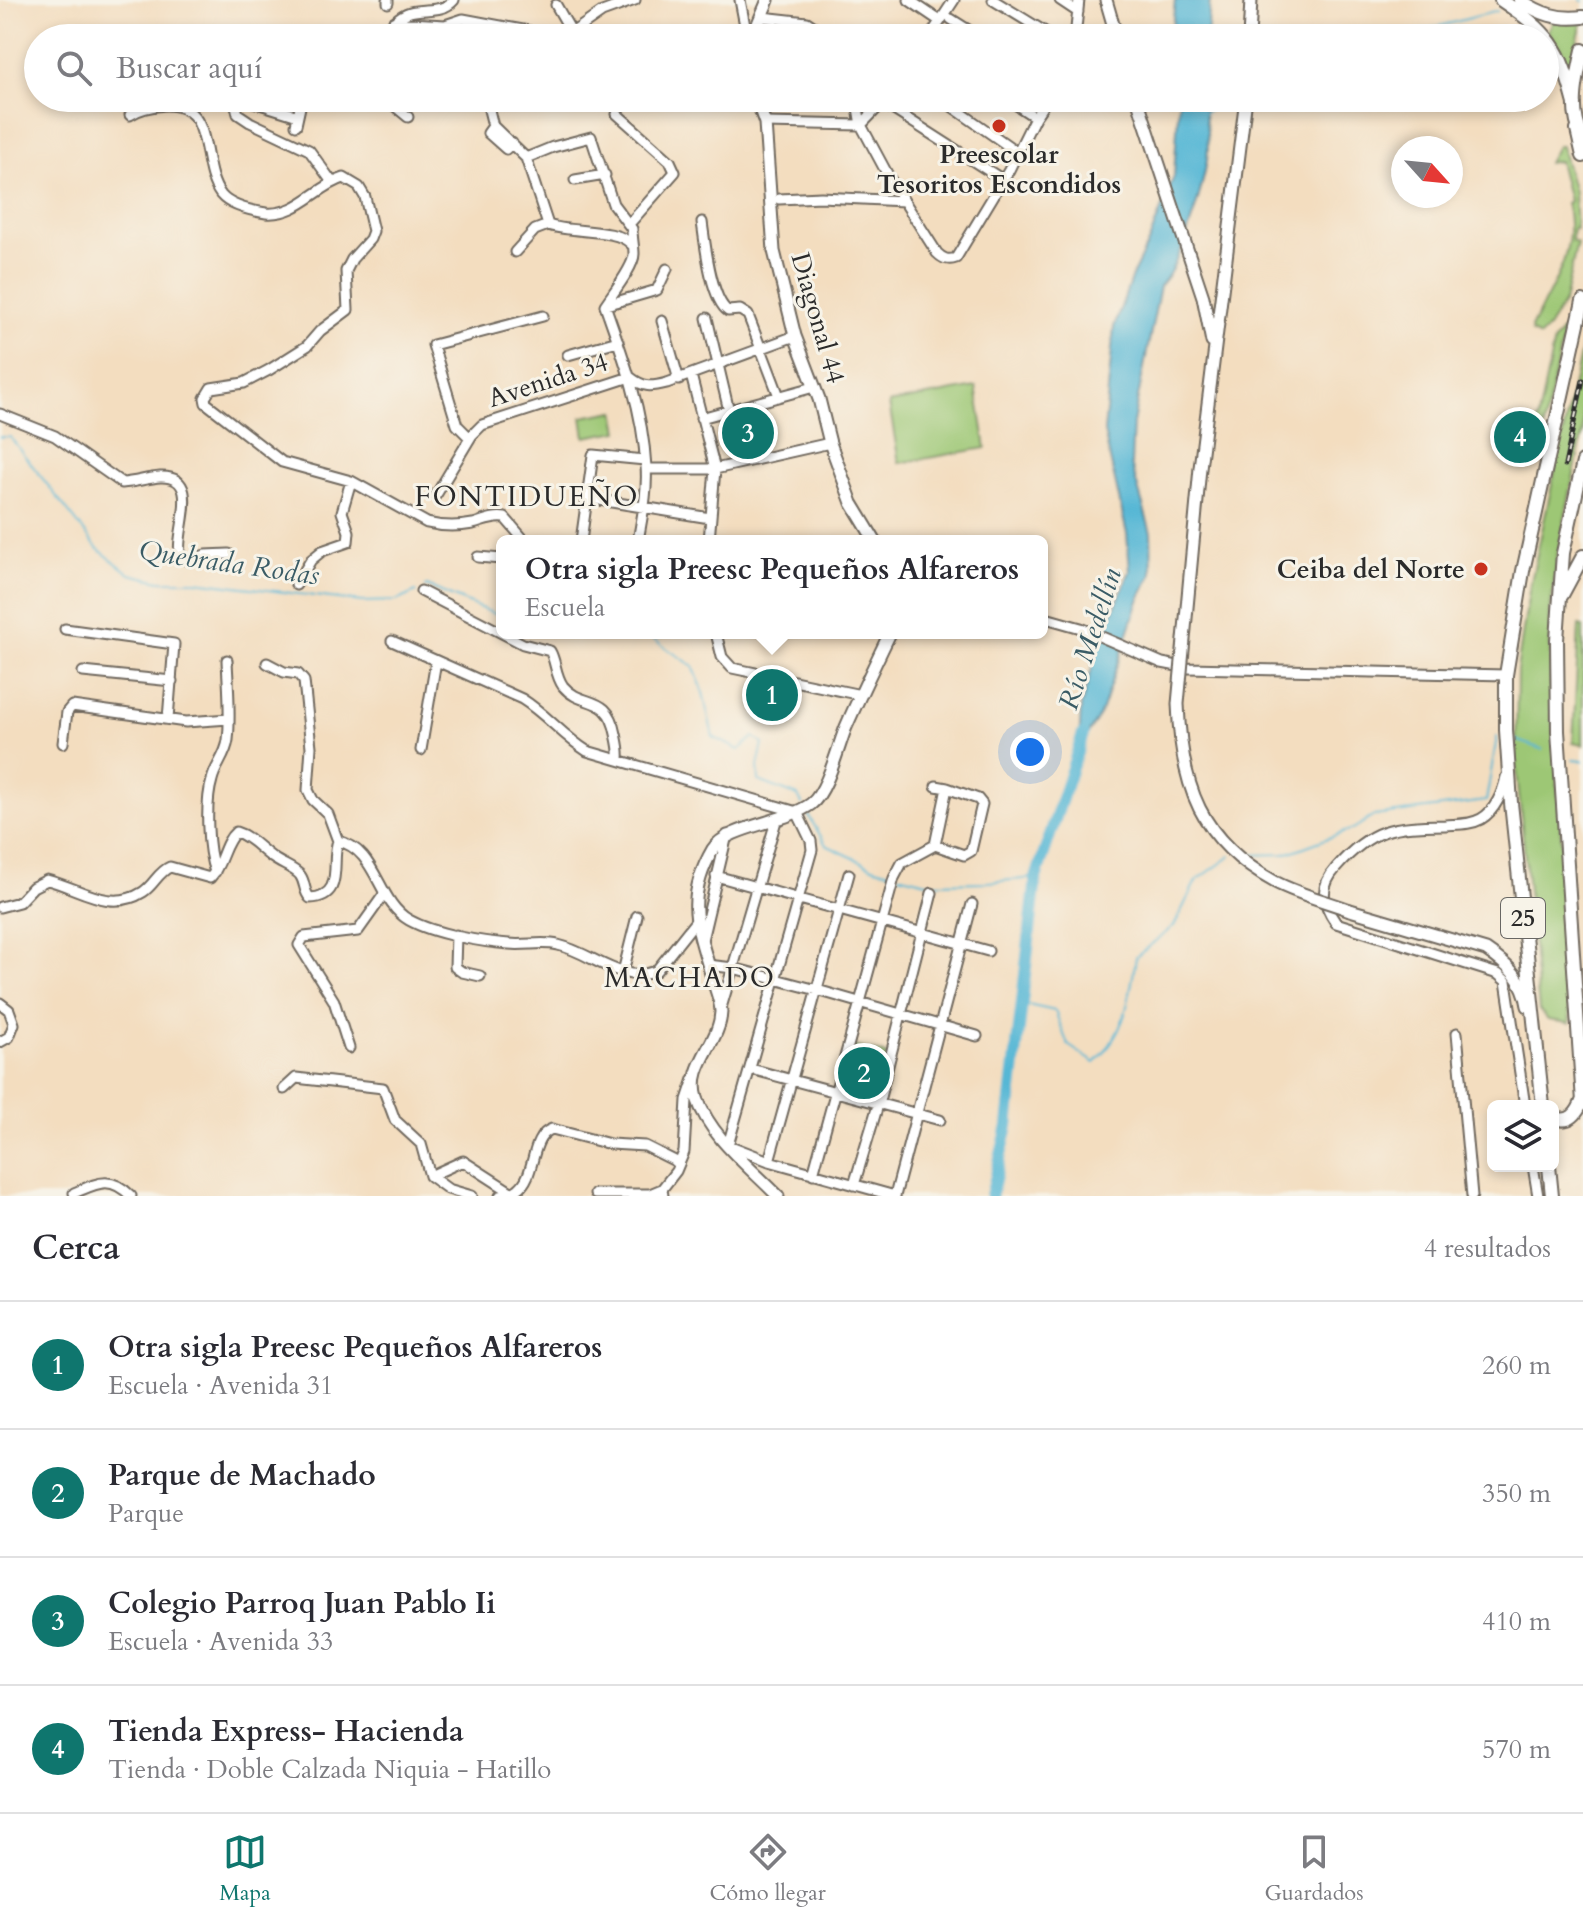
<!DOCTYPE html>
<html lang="es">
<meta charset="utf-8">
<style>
:root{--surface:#fff;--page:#f2f2f3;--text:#2b2b33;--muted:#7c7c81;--line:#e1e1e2;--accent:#0f766e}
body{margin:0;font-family:Cardo,serif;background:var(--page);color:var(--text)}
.controls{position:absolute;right:24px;bottom:24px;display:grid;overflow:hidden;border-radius:12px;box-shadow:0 4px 12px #0003}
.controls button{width:72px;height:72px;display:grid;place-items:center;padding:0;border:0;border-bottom:2px solid var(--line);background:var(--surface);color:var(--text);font:40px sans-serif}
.compass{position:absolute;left:1391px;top:136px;width:72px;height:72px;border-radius:50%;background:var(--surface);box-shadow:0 4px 12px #0003;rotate:117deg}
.you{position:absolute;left:1030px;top:752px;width:28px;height:28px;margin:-20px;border:6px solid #fff;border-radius:50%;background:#1a73e8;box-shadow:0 0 0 12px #1a73e833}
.badge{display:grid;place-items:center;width:52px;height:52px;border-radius:50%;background:var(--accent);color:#fff;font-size:26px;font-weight:700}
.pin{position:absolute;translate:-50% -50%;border:4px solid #fff;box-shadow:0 2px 8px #0006}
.popup{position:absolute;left:496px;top:535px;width:552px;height:104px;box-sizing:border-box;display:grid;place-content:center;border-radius:12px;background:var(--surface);filter:drop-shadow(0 2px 6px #0005);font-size:26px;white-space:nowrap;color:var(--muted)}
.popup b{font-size:30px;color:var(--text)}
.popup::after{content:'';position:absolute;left:50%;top:100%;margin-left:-16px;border:16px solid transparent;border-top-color:var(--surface)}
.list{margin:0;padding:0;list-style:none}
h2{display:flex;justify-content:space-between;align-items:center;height:104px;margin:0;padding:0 32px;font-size:34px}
h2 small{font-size:26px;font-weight:400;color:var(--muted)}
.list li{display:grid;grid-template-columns:52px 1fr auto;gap:24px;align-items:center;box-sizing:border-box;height:128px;padding:0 32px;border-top:2px solid var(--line)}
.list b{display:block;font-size:30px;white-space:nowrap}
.list p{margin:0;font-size:26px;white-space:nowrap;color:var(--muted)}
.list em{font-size:26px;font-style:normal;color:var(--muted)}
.icon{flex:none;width:44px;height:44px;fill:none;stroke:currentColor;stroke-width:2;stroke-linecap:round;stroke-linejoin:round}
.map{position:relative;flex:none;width:1583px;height:1196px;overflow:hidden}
.search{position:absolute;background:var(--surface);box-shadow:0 4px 12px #0003;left:24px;right:24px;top:24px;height:88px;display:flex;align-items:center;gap:20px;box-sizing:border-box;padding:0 28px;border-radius:44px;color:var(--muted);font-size:30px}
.sheet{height:616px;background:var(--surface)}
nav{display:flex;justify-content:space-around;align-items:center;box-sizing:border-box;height:112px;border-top:2px solid var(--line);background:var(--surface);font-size:22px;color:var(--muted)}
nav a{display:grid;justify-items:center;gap:4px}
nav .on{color:var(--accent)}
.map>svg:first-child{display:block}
.green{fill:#9dc774;stroke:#647950;stroke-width:2}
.water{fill:#56b7d5;stroke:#407180;stroke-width:2}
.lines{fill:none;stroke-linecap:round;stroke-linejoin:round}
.stream{stroke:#56b7d5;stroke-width:2}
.river{stroke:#56b7d5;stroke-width:12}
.minor-casing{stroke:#71695f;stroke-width:13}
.major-casing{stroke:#71695f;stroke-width:15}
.highway-casing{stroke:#71695f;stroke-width:16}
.minor{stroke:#fff;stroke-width:9}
.major{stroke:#fff;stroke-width:11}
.highway{stroke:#fff;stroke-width:12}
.rail-casing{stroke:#2b2b2b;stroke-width:5}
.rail{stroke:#f7f3e8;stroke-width:2;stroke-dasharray:6;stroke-linecap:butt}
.major-bridge-casing{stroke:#71695f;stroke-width:15;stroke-linecap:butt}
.major-bridge{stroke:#fff;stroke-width:11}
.poi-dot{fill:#c8321e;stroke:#f7f3e8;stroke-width:3}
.labels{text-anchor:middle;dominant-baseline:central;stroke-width:6;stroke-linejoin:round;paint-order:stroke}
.shield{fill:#f7f3e8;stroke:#686764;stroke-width:2}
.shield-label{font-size:24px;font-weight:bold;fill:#2b2b2b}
.poi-label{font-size:26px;font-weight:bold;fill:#2b2b2b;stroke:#f7f3e8}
.street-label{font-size:26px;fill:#2b2b2b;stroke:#f7f3e8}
.neighbourhood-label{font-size:28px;letter-spacing:2px;fill:#2b2b2b;stroke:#f7f3e8}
.water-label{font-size:28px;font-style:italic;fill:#3a5c66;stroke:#f7f3e8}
</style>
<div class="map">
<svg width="1583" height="1196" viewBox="0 0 1583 1196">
<rect width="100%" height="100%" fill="#f7f3e8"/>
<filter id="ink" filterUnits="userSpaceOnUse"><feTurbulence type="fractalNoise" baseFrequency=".0125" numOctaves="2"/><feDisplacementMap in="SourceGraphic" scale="16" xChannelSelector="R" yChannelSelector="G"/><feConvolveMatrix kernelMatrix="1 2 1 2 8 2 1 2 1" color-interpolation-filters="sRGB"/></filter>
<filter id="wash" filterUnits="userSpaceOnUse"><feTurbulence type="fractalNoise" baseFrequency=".006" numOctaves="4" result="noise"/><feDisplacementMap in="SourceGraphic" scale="32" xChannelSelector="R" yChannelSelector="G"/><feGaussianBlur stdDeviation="1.8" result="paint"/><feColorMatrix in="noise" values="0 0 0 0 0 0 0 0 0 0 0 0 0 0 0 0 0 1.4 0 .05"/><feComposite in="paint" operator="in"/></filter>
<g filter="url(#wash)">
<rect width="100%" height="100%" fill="#f3ddbf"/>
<path class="green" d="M1553 22H1582L1569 75 1548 31Z
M1557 146H1561L1574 192 1576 229H1573L1572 241 1577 243 1564 302 1547 330 1540 337 1532 333 1531 328C1551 288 1579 250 1566 203L1569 201 1559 161 1548 163Z
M1565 326 1539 449 1535 432 1554 341Z
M1583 341V431L1558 551 1550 613V684L1564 877 1570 1023 1548 1020 1539 1010 1516 761 1517 670 1529 591Z
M976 387 986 448 899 463 889 403Z
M615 411 619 431 585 437 582 417Z
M1579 625 1583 626V745L1573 743Z
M854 1046 887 1055 876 1100 841 1090Z"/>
<path class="water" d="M1175 0H1210L1207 38H1171Z
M1179 98H1203C1205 117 1210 141 1207 160 1202 191 1181 265 1160 286L1133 423 1131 464 1151 533 1152 575 1141 595 1100 715 1079 747 1081 706 1096 654 1130 571 1127 534 1104 432 1114 327 1132 276 1149 241 1174 176Z"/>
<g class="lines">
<path class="stream" d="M1581 0 1583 1
M1394 38 1497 11
M1203 114 1229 98
M0 437H10L97 548 130 574 160 581H196L362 602 396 601 416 592
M425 587 427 586 502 617
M644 633 693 666 702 688 713 737 739 750 754 737 763 744 758 766 759 781 798 796 802 804
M1516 740 1542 749
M1573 760 1583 761
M807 813 826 845 873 867 893 873
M1245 855 1285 854 1353 829 1374 816 1486 801 1497 737
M899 875 931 883 988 882 1036 878
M1023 1004 1055 1011 1068 1045 1095 1063C1127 1030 1129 1001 1136 957L1174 926 1196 881 1231 856"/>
<path class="river" d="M991 1196 1008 1126 1036 878 1083 734"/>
</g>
</g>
<g filter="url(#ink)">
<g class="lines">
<defs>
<path id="minor" d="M740 0 746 31 751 38
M909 0 940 21
M993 0 1055 38
M1060 0 1078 12
M388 3V0
M556 5 572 33
M762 17 807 22 813 26 819 38
M951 19 981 38
M393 22 445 25 463 19 545 34 569 35 602 12 635 0
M380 38C388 28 397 16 410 12 425 8 443 13 454 0
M929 38 954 0
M1075 38 1079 0
M234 98 238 114 250 122 309 150 332 182
M385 98 408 117
M486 98 493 126 526 158 548 225
M887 98 861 125 890 179 937 253C943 259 948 261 956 258L1009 170 1035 117 1048 98
M940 98 1017 152
M1006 98 1035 117
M244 99 298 116
M883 103 1003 180
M617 114 670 161 675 172 630 223
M130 115C140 108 152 106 165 105 217 104 198 165 221 195 230 206 253 211 266 213 298 216 317 186 344 178L359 187 365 197 373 231 370 239 352 259 346 271 348 310 320 331 307 346 269 370 244 383 211 388 205 398 206 403 282 462 351 481 427 523C443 527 457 527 473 524 484 521 494 516 505 518L525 541
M765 123 861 125 858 108 852 98
M296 125 302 98
M493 126 488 133 506 149 512 143
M526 158 553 147 591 137 613 204 632 229C632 238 634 246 634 254 634 267 612 294 605 305 624 358 643 411 646 467 648 491 642 517 638 541
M575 180 605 175
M779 199 821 197 904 201
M702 222C705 243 711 300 728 311L740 310 748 315 779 396
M515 252 535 230 548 225C569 233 618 228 631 244
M606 305 657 290 667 269
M707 318 729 411
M662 321 679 380
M568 355 618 341
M691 375 715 469 709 541
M0 414 55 436 122 483C135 482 148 478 160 477 206 475 172 537 181 557L190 561 205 555 229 554
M701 418 814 387
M470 438 457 425 433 345 543 316
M647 469H715L830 443
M436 495 472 435 482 425 630 377C644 388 651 387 667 383L795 336
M587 498 710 518
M581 541 593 455 645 460
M478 557 502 559
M296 585 311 560 322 551 348 542 349 532 342 512 351 481
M421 591 523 644 550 651C556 661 555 675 563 686 582 709 608 692 616 734 618 743 620 750 619 759
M1042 617 1081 628 1162 663 1188 668 1506 675
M65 629 174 644 168 719
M716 633 722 657 732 668 861 695
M392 641 522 699C546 714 563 736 587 751L797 812 811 841 812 850 728 1145 769 1161 895 1196
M267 663 284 672 298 674 304 681 311 747 308 790 313 800 328 814 338 841
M83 672 172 681
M762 715 770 676
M63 743 67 712 72 706 186 722 229 719
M421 750 436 661
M1506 777C1503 792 1495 811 1481 819 1470 825 1458 824 1445 825 1393 826 1372 827 1336 868 1319 887 1322 903 1336 923L1498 974 1506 981 1525 1106
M935 845 947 788 936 786
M215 872C207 850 205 803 212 780 215 766 226 756 228 740 231 714 228 686 227 660
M716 876 988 951
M0 907 19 902 33 887 47 880C80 888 110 913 143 892 154 885 158 872 170 867L210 878C223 864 223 843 236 832 250 836 261 850 273 858 281 864 294 868 300 875 306 883 303 891 310 898 346 897 330 860 338 841 377 849 377 902 409 920 434 934 481 942 509 944 525 946 543 941 558 945 591 952 621 985 656 971L695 922
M456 935 455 967 462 972 480 976
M702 940 727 835
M708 965 733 968 817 990 977 1036
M623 972 637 916
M0 1003 9 1010 14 1024 9 1037 0 1042
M721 1008 776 821
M1457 1033 1472 1196
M349 1048 334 1001 299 945 304 937 358 931 385 893
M751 1069 940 1120
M284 1089 296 1078 383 1088 395 1120 421 1144 430 1176 448 1189 472 1196
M769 1161 849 874
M1533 1166 1538 1196
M813 1174 894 878 902 863 935 845 964 855 971 851 982 804 978 799 947 788
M430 1176 463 1161 511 1192
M854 1185 878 1105 932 893
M74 1193C98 1183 110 1175 131 1196
M595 1194H650L662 1189
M500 1196C506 1194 514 1193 518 1189 537 1175 529 1137 552 1129L610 1144 645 1146 679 1163
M663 1196 662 1189 676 1171 684 1152 687 1100 694 1079
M895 1196 972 904"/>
<path id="major" d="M1106 0 1117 38
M752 38 768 0
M1249 38 1251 0
M756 98 765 123 774 251 795 336 819 399 830 443 852 503 875 541
M1137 98 1203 297 1212 342
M1200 468 1246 98
M1350 910 1486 950C1508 965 1524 979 1528 1006
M778 1196C750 1167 710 1137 697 1098 687 1065 720 1043 721 1012 721 1001 715 988 712 977 697 926 684 899 713 849 727 826 785 823 811 804 827 792 838 747 846 727 860 695 875 664 890 633"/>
<path id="highway" d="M1501 0C1550 33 1560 47 1575 104
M1520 0C1540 14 1558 20 1583 17
M1583 50C1577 78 1568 111 1583 138
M1577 130 1583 156
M1583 462 1563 553 1557 640 1558 731 1583 1102
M1562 595 1583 556
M1543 1106 1511 803 1506 730V675L1523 571 1583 301
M1553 1117C1570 1125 1578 1113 1583 1099
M1549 1166 1552 1196"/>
</defs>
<use href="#minor" class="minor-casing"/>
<use href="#major" class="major-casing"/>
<use href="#highway" class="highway-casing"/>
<use href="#minor" class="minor"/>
<use href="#major" class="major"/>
<use href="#highway" class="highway"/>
<defs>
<path id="rail" d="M1565 465 1583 380"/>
</defs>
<use href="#rail" class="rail-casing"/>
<use href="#rail" class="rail"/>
<defs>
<path id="major-bridge" d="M1200 468 1178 704C1181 786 1200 841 1275 882 1298 894 1325 901 1350 910"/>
</defs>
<use href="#major-bridge" class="major-bridge-casing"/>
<use href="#major-bridge" class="major-bridge"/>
</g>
</g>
<g class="poi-dot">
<circle cx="999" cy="126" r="8"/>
<circle cx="1481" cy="569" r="8"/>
</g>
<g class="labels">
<rect class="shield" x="1501" y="898" width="44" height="40" rx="6"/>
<g class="shield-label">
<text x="1523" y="918">25</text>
</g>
<g class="poi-label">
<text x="999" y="154">Preescolar<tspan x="999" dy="30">Tesoritos Escondidos</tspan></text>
<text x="1465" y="569" text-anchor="end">Ceiba del Norte</text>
</g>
<g class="street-label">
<text transform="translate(818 318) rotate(74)">Diagonal 44</text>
<text transform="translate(548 380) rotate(-18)">Avenida 34</text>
</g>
<g class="neighbourhood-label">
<text x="527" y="497">FONTIDUEÑO</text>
<text x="690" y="978">MACHADO</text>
</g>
<g class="water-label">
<text transform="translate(229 563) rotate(8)">Quebrada Rodas</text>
<text transform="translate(1090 639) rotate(-72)">Río Medellín</text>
</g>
</g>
</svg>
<div class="controls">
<button><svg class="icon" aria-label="layers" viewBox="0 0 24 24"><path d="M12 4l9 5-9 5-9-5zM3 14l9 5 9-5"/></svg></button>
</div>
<svg class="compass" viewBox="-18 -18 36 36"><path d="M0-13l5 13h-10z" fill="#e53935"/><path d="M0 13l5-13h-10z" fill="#7c7c81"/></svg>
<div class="you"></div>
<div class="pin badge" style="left:772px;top:695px">1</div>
<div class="popup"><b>Otra sigla Preesc Pequeños Alfareros</b>Escuela</div>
<div class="pin badge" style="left:864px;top:1073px">2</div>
<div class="pin badge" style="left:748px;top:433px">3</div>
<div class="pin badge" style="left:1520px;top:437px">4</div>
<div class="search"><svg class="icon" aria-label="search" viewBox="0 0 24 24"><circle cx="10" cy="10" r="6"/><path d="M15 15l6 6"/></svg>Buscar aquí</div>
</div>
<section class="sheet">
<h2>Cerca<small>4 resultados</small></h2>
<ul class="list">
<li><span class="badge">1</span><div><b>Otra sigla Preesc Pequeños Alfareros</b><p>Escuela · Avenida 31</p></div><em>260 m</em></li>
<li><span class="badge">2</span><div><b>Parque de Machado</b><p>Parque</p></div><em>350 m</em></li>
<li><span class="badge">3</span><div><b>Colegio Parroq Juan Pablo Ii</b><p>Escuela · Avenida 33</p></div><em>410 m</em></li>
<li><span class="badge">4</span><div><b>Tienda Express- Hacienda</b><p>Tienda · Doble Calzada Niquia - Hatillo</p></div><em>570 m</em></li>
</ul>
</section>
<nav>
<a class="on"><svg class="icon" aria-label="map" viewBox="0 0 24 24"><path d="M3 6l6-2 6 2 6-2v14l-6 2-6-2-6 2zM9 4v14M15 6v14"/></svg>Mapa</a>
<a><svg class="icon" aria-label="directions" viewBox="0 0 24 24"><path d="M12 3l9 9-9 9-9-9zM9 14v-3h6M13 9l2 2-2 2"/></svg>Cómo llegar</a>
<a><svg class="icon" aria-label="saved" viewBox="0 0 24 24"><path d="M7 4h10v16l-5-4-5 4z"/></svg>Guardados</a>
</nav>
